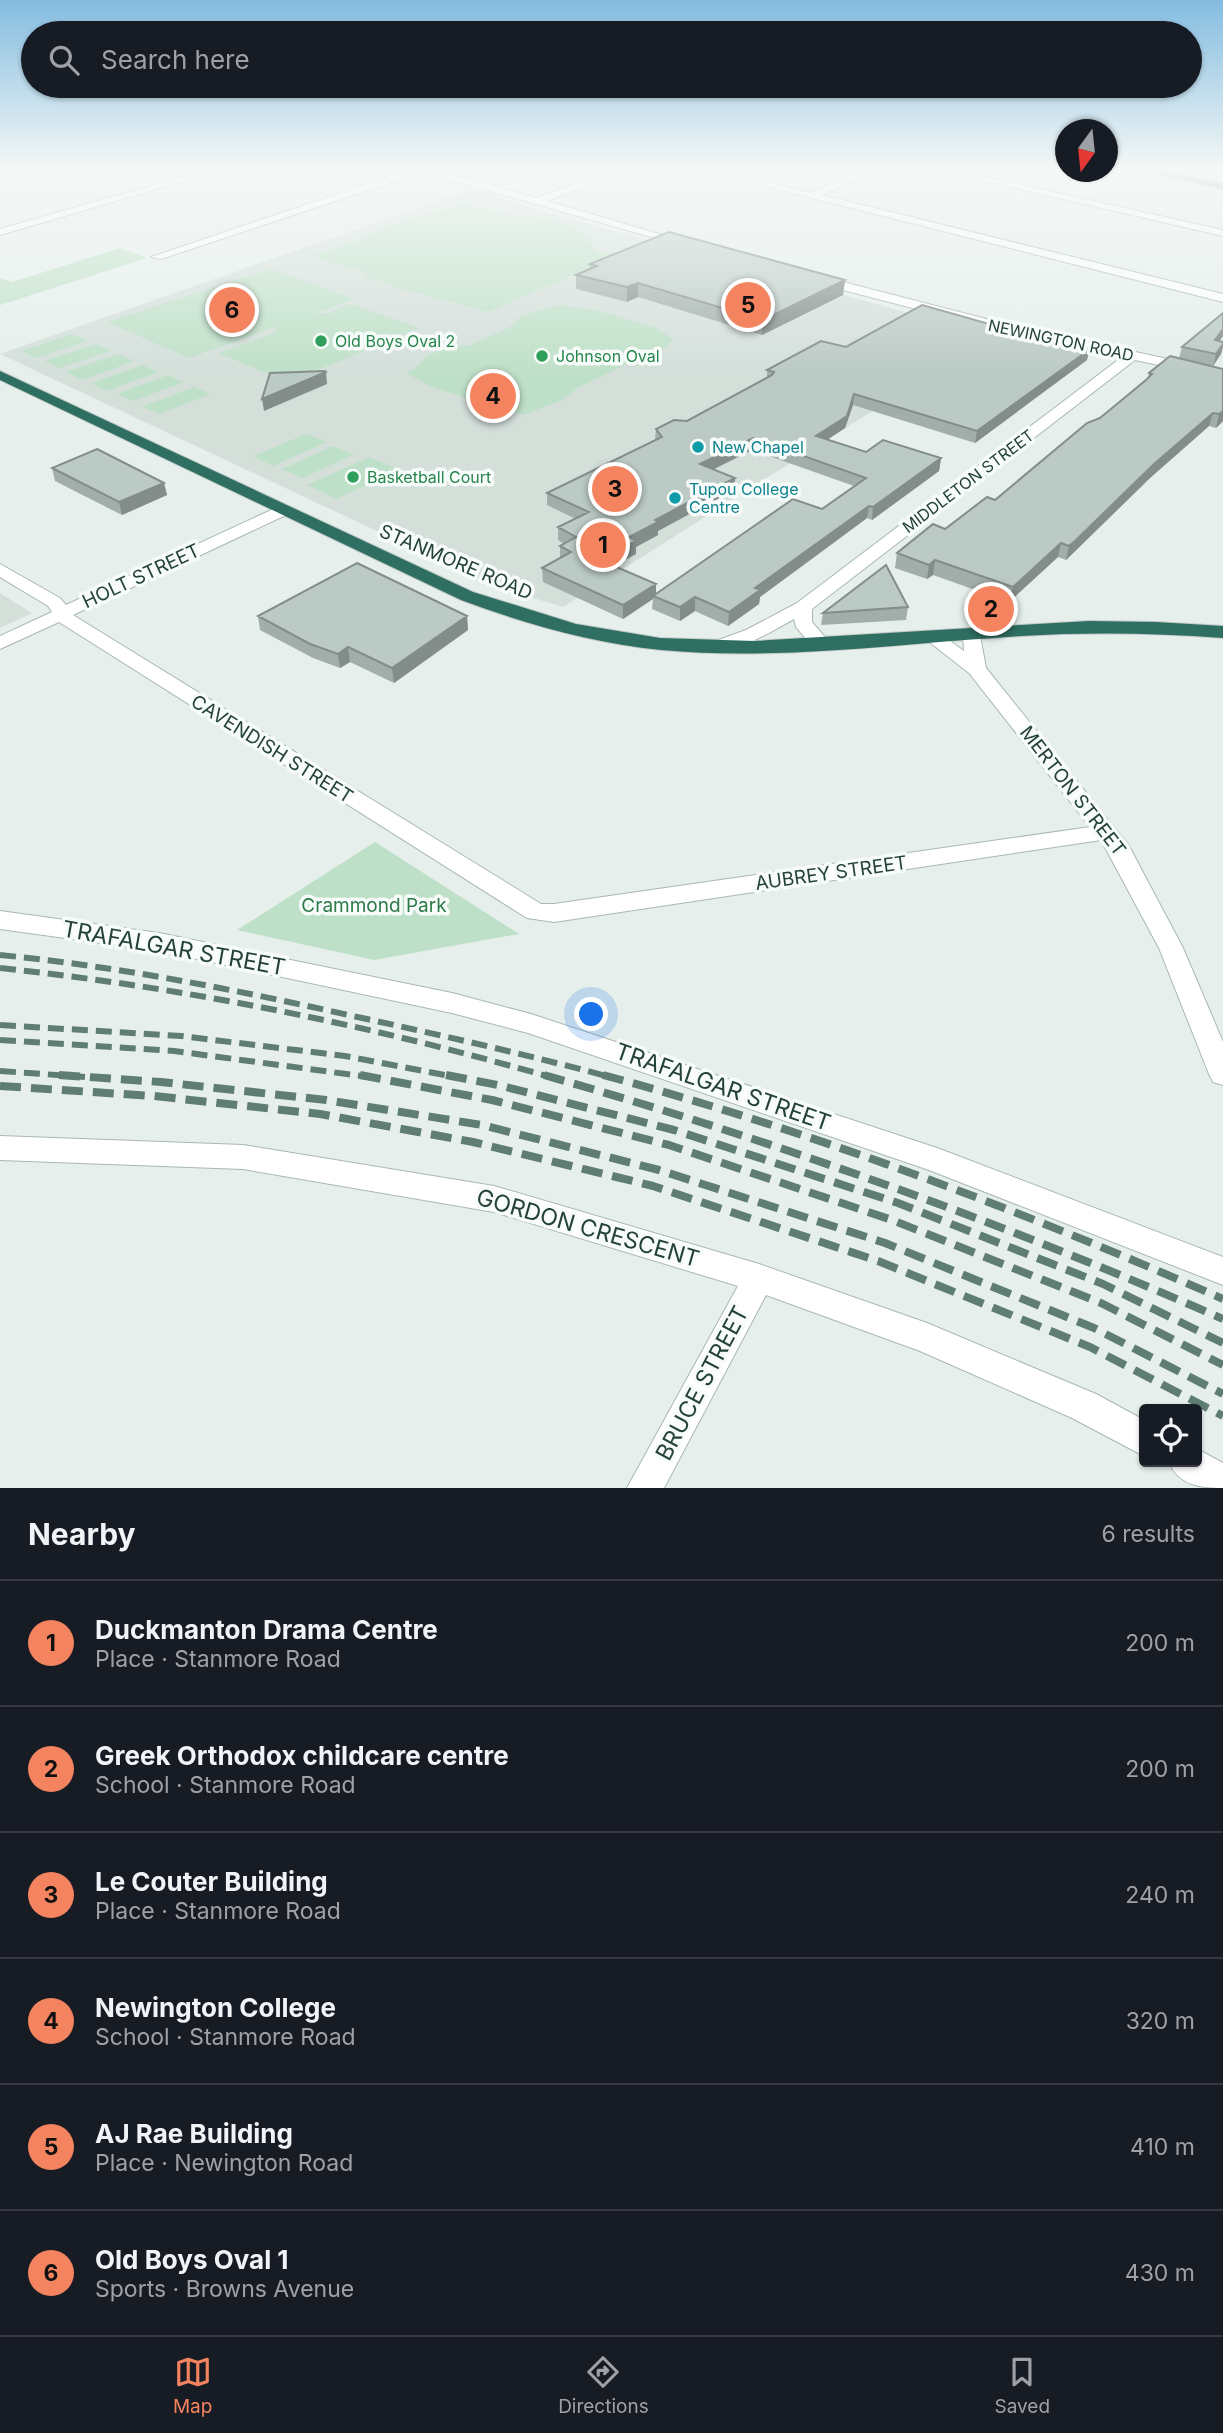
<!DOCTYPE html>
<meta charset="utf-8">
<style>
:root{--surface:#171b24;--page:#242831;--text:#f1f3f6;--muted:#9ea1a6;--line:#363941;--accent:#f4845f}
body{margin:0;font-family:Inter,sans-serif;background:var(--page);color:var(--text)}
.controls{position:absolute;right:21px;bottom:21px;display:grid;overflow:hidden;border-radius:7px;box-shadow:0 2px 5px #0004}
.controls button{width:63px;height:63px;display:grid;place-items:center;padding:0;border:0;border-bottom:2px solid var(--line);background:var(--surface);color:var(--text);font:35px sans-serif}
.compass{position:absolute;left:1055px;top:119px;width:63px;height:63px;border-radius:50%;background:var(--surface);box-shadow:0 2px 5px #0004;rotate:195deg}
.you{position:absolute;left:592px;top:1015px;width:24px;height:24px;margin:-18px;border:5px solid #fff;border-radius:50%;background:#1a73e8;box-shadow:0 0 0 10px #1a73e833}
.badge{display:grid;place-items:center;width:46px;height:46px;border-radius:50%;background:var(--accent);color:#111;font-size:23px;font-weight:700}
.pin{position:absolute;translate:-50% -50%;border:4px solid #fff;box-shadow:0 2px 7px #0006}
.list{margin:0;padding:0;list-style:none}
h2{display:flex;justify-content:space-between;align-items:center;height:91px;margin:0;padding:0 28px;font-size:30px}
h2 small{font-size:23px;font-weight:400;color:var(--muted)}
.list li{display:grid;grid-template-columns:46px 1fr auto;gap:21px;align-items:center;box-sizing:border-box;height:126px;padding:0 28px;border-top:2px solid var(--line)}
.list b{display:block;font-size:26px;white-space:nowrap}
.list p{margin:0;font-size:23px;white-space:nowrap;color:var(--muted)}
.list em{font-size:23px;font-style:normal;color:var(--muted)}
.icon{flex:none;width:38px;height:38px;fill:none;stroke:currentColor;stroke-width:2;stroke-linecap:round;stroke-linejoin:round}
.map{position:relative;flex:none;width:1223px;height:1488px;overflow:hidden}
.search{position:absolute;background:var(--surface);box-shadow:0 2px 5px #0004;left:21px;right:21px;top:21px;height:77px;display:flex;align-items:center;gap:18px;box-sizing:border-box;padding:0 24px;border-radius:38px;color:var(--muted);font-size:26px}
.sheet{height:847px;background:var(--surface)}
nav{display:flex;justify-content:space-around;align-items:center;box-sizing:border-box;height:98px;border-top:2px solid var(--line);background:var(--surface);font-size:19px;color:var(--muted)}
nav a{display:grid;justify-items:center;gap:4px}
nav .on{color:var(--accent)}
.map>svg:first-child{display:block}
.built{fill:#d4dfda}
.green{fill:#bfe0c8}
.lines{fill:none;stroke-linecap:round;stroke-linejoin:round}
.minor-casing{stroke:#a8b8b2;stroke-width:2}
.major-casing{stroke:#c2cac8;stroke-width:2}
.highway-casing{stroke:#c2cac8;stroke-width:2}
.minor{fill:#fff;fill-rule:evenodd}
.major{fill:#6aa596;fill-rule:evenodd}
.highway{fill:#2f6f62;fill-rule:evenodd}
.rail-far1{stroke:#5f7d75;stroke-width:6;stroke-dasharray:16 8;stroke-linecap:butt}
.rail{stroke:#5f7d75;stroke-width:8;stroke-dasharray:21 10;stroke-linecap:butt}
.wall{fill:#a1aea9;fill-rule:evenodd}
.shaded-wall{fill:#838d89}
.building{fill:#bbcac4;stroke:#838d89;stroke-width:2}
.leisure-dot{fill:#2e9e5b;stroke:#f7fbf9;stroke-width:2.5}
.culture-dot{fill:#0f9aa8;stroke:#f7fbf9;stroke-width:2.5}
.labels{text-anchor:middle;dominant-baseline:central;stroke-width:7;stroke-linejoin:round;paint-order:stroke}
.far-street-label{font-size:16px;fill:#24423a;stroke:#f7fbf9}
.far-leisure-label{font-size:16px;fill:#27864d;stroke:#f7fbf9;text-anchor:start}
.far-culture-label{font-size:16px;fill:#0d838f;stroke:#f7fbf9;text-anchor:start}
.street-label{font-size:19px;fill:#24423a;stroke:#f7fbf9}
.park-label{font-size:19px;fill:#2d7a4b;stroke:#f7fbf9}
.near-street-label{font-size:23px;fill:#24423a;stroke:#f7fbf9}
</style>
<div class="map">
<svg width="1223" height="1488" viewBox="0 0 1223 1488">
<rect width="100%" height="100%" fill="#e6efeb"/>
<path class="built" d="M472 189 536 209 991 336 563 607 494 586 0 354Z
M0 593 32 613 0 628Z"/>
<path class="green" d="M464 203C477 206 490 211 502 213 534 219 582 216 596 252L617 256 488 312 399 288 370 278 363 272 312 256 364 238 385 227Z
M120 248 147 258 0 305V278L12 282Z
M270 269 354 299 315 314 328 313 351 304 420 328 288 382 218 353 274 333 278 326 189 358 107 322Z
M560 305 605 312 656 328 674 340 653 357 629 363 579 387 562 400 523 415 434 388 406 373 414 369 428 355 448 348 471 345 510 327 521 316Z
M72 334 87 341 36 358 21 351Z
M96 344 111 351 59 368 44 361Z
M118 354 134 361 82 380 66 372Z
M143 365 158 372 107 391 92 383Z
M168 375 184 382 133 401 117 394Z
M194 387 211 394 159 414 142 407Z
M306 434 327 442 273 466 253 456Z
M333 446 353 455 302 478 282 469Z
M369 457 398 469 337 499 307 485Z
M375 842 519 934 374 960 237 930Z"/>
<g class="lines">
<defs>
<path id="minor" d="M217 167H232L0 235V229Z
M410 167H426L536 198 624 167H637L547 201 693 244 683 246 423 172 161 259 151 257 412 169Z
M690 167H706L811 193 870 167H883L822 195 1223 294V302Z
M924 167H941L1223 230V236Z
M816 275 1002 323 1223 371V379L1135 360 812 609V622L830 643 827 647H813L796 627 794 619C774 630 732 656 710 651L707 647 710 643 746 630 797 603 1122 357 1001 331 812 282V276Z
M282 505 288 506 290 510 288 514 73 615 541 904H554L1090 827 969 673 923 637 925 633H939L964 651 963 634 972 628 979 630 986 668 1129 846 1183 948 1223 1042V1085L1213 1082 1209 1074 1159 948 1101 840 554 922 527 918 59 622 0 649V636L52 612 48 606 0 577V564L60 598 66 605Z
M0 911 159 933 452 993 531 1014 937 1148 1223 1257V1285L929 1170 528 1033 452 1013 159 951 0 929Z
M0 1136 243 1145 494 1186 759 1264 927 1323 1096 1394 1144 1420V1456L1072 1418 920 1351 766 1295 664 1488H627L738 1286 494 1212 243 1169 0 1160Z
M1197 1449 1223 1463V1488C1200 1488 1178 1485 1169 1462H1197Z"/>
<path id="major" d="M1122 167H1140L1223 183V189Z"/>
<path id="highway" d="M0 371 473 592 576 624 660 638 755 641 1089 621 1156 622 1223 626V638C1156 633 1089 632 1021 636 902 643 781 661 661 650 592 643 525 624 461 600L0 380Z"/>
</defs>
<use href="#minor" class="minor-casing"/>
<use href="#major" class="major-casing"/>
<use href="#highway" class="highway-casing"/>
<use href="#minor" class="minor"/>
<use href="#major" class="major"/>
<use href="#highway" class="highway"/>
<path class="rail-far1" d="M0 955C123 967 241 991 362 1018 445 1036 528 1055 610 1077
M0 968C187 988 370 1025 550 1077
M0 1025 181 1036 345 1056 455 1077
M0 1040 174 1051 369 1077
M0 1071 85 1077"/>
<path class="rail" d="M59 1075 161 1082 326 1100 482 1125 659 1170 885 1243 1094 1328 1223 1394
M360 1075 492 1100 669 1145 892 1220 1101 1303 1223 1365
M446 1075 498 1085 674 1130 898 1203 1103 1284 1223 1343
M544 1075C776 1141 1002 1222 1223 1319
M603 1075C815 1132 1023 1211 1223 1299
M0 1086 154 1096 320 1114 473 1142 653 1186 878 1261 1090 1347 1223 1416"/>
</g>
<path class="wall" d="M590 264 845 280 843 295 762 335 638 297 627 302 576 289V275L590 269Z
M1223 313V336L1219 341 1223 342V348L1221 354 1213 366 1189 361 1223 369V421L1216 428 1209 426 1150 478 1066 560 1058 557 1009 602 933 575 927 579 895 568 897 553 945 529 995 500 1100 418 1148 378 1149 373 1179 358 1182 347Z
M992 327 1087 360 975 443 853 405 845 428 828 439 866 452 941 458 939 471 872 520 867 518 801 567 760 597 759 604 728 626 695 611 680 621 652 609 653 599 623 619 543 582 542 568 560 558V546L564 544 558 540V527L576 519 547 505V493L655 440 656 429 687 421 767 377V370L846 347ZM752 450 854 486 822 509 656 594V584L614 566 636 554V547L658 535V531L734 490 735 478 714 469Z
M52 468 164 483 167 495 122 515 55 481Z
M908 607 906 620 821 625 823 613Z
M258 616H467L468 630 394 683 350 662 340 668 313 658 260 630Z"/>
<path class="shaded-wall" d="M845 280 843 295 762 335 763 320Z
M638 283V297L627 302V287Z
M1223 329V336L1212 352 1215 340Z
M1223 344 1221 354 1213 366 1216 354Z
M1090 349 1087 360 975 443 977 431Z
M326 372 327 384 264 411 262 399Z
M854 394 853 405 845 428 815 448 816 436Z
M1223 411V421L1216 428 1219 414Z
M1213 413 1209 426 1150 478 1066 560 1069 546 1154 464Z
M753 438 752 450 700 476V464Z
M941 458 939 471 872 520 873 507Z
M735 478 734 490 658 531V535L636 547V554L600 573V560L629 537 655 520Z
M164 483 167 495 122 515 119 502Z
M869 506 867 518 760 597 759 604 728 626 729 612 755 588Z
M1061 543 1058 557 1009 602 1013 587Z
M935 560 933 575 927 579 929 565Z
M656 584V597L653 596V599L623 619V605Z
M695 597V611L680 621V607Z
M467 616 468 630 394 683 392 668Z
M348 647 350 662 340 668 338 654Z"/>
<path class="building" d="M669 232 845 280 763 320 638 283 627 287 576 275 597 266 590 264Z
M922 305 993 325 990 327 1058 344 1061 342 1090 349 977 431 854 394 847 416 816 436 866 452 883 440 941 458 873 507 869 506 802 554 755 588 760 590 729 612 695 597 680 607 653 596 793 499 822 509 866 478 753 438 700 464 735 478 655 520 658 522 629 537 636 541 600 560 656 584 623 605 542 568 571 552 560 546 576 537 558 527 589 512 547 493 662 437 656 429 674 420 687 421 772 375 774 372 767 370 821 341 846 347Z
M1223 313V329L1215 340 1223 342V344L1216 354 1182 347Z
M1170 356 1223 369V411L1219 414 1213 413 1154 464 1076 540 1069 546 1061 543 1013 587 935 560 929 565 897 553 933 524 945 529 987 497 995 500 1087 423 1100 418 1146 380 1152 374 1149 373Z
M325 371 326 372 262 399 270 373Z
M97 449 164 483 119 502 52 468Z
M357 563 467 616 392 668 348 647 338 654 310 644 258 616Z
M886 565 908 607 823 613Z"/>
<linearGradient id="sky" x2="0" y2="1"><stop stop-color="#84bce0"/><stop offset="0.45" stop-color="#f4f8f6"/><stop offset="1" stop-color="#f4f8f6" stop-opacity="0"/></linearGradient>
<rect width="1223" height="375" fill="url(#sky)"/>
<g class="leisure-dot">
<circle cx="321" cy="341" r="7"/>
<circle cx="542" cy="356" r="7"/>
<circle cx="353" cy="477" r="7"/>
</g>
<g class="culture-dot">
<circle cx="698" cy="447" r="7"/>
<circle cx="675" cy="498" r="7"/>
</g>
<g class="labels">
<g class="far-street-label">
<text transform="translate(1061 340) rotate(12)">NEWINGTON ROAD</text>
<text transform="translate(968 481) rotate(-37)">MIDDLETON STREET</text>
</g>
<g class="far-leisure-label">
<text x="335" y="341">Old Boys Oval 2</text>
<text x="556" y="356">Johnson Oval</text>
<text x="367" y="477">Basketball Court</text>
</g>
<g class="far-culture-label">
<text x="712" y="447">New Chapel</text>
<text x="689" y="489">Tupou College<tspan x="689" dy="18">Centre</tspan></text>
</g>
<g class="street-label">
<text transform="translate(456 562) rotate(23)">STANMORE ROAD</text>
<text transform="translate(141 576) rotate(-25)">HOLT STREET</text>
<text transform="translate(272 749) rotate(32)">CAVENDISH STREET</text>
<text transform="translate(1073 791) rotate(52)">MERTON STREET</text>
<text transform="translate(831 873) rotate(-8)">AUBREY STREET</text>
</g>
<g class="park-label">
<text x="374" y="905">Crammond Park</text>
</g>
<g class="near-street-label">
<text transform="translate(174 948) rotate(10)">TRAFALGAR STREET</text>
<text transform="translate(723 1087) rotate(19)">TRAFALGAR STREET</text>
<text transform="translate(588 1228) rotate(16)">GORDON CRESCENT</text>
<text transform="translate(702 1383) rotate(-62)">BRUCE STREET</text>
</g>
</g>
</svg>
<div class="controls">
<button><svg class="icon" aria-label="locate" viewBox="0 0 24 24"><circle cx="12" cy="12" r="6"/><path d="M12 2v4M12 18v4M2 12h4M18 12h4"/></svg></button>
</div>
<svg class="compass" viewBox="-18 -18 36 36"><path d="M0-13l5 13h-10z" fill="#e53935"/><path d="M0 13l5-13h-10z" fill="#9ea1a6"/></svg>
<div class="you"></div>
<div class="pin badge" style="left:603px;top:545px">1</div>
<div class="pin badge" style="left:991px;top:609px">2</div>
<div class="pin badge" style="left:615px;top:489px">3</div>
<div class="pin badge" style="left:493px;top:396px">4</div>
<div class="pin badge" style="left:748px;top:305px">5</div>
<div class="pin badge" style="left:232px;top:310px">6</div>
<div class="search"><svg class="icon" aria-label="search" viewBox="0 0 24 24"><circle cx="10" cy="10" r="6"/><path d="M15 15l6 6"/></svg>Search here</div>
</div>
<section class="sheet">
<h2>Nearby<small>6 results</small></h2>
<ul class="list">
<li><span class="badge">1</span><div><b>Duckmanton Drama Centre</b><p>Place · Stanmore Road</p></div><em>200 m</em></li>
<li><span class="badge">2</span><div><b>Greek Orthodox childcare centre</b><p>School · Stanmore Road</p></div><em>200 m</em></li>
<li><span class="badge">3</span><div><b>Le Couter Building</b><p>Place · Stanmore Road</p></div><em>240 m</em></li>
<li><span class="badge">4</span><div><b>Newington College</b><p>School · Stanmore Road</p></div><em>320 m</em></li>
<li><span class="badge">5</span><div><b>AJ Rae Building</b><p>Place · Newington Road</p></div><em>410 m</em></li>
<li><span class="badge">6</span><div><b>Old Boys Oval 1</b><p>Sports · Browns Avenue</p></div><em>430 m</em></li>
</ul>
</section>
<nav>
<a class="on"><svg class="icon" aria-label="map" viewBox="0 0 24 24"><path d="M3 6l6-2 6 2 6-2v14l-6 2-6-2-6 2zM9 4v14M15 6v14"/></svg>Map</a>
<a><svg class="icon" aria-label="directions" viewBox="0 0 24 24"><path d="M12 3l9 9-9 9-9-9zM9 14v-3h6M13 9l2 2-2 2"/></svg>Directions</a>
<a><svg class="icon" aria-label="saved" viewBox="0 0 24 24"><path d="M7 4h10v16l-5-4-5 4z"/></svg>Saved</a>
</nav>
